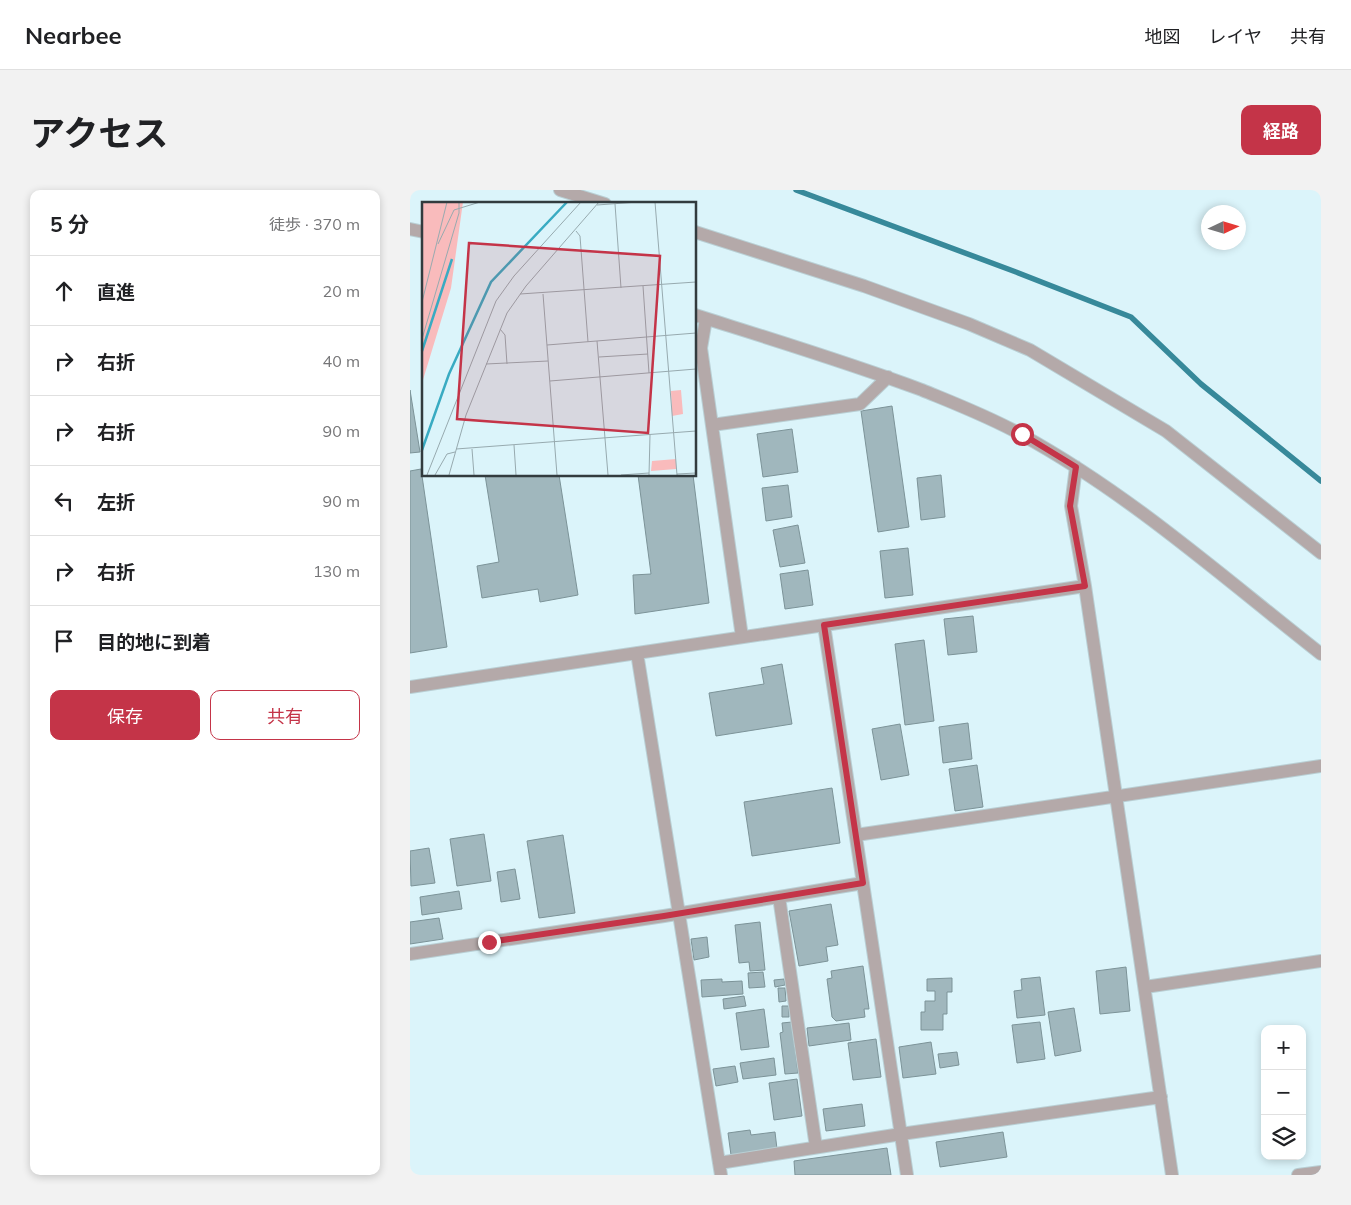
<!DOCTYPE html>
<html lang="ja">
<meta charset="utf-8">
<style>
:root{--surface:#fff;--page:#f2f2f2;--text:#202124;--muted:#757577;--line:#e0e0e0;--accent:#c43448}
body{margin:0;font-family:Mulish,"Noto Sans JP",sans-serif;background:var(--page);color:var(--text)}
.controls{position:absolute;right:15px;bottom:15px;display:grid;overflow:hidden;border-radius:10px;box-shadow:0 2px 8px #0003}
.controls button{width:45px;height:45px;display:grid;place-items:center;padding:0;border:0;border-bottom:1px solid var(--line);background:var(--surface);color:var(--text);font:25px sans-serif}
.compass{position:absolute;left:791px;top:15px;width:45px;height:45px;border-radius:50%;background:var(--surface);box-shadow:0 2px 8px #0003;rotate:86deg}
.stop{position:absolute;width:15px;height:15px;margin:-11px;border:4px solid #c43448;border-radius:50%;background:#fff}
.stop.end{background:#c43448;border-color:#fff;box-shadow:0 1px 5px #0008}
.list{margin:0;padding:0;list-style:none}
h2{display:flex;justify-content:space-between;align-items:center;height:65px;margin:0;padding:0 20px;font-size:21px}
h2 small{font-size:16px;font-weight:400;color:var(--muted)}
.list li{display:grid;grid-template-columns:32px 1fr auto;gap:15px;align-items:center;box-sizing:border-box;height:70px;padding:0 20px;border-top:1px solid var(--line)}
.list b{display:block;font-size:19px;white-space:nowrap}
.list em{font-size:16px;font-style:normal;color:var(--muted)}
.actions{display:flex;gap:10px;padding:15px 20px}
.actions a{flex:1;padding:11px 0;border:1px solid var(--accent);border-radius:10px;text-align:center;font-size:18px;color:var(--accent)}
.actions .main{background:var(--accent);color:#fff}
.icon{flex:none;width:28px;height:28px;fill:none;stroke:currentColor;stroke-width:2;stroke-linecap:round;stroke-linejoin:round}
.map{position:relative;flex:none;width:911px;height:985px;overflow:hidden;border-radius:10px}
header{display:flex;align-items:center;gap:30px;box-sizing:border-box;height:70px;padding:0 25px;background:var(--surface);border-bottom:1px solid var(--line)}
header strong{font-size:24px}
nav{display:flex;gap:28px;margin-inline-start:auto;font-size:18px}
.intro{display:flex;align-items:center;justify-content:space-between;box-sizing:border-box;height:120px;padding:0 30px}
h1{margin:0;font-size:35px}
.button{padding:12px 22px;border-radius:10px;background:var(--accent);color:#fff;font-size:18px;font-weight:700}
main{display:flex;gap:30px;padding:0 30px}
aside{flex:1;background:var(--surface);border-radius:10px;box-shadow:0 2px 8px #0003}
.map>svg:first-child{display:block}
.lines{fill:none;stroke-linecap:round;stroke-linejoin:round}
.stream{stroke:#37899a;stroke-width:5.5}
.building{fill:#a0b7bd;stroke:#7c9398}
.minor-casing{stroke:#b9cfd4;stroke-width:14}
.minor{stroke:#b4a9a9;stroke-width:12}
.route{stroke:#c43448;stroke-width:6}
.inset-river{fill:none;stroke:#39abc2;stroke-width:2.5}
.inset-road{fill:none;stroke:#97aaaf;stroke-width:1}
.view{fill:#c43448;fill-opacity:0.15;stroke:#c43448;stroke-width:2.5}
.inset-edge{fill:none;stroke:#323b3e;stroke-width:2.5}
</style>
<header>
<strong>Nearbee</strong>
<nav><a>地図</a><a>レイヤ</a><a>共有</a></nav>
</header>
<div class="intro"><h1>アクセス</h1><a class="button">経路</a></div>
<main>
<aside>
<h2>5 分<small>徒歩 · 370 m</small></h2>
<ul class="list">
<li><svg class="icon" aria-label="ahead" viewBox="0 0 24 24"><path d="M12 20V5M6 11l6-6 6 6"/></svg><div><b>直進</b></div><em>20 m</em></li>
<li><svg class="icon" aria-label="right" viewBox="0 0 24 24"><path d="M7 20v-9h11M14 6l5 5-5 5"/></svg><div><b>右折</b></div><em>40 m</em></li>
<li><svg class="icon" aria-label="right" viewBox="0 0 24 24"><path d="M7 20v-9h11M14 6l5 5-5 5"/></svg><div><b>右折</b></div><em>90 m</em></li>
<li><svg class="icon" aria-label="left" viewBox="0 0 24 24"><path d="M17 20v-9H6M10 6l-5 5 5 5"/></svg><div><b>左折</b></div><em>90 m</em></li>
<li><svg class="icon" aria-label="right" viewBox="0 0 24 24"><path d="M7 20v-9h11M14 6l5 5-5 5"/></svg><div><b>右折</b></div><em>130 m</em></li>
<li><svg class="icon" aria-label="arrive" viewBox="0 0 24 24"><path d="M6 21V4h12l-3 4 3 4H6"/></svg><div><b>目的地に到着</b></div></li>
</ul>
<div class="actions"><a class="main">保存</a><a>共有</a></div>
</aside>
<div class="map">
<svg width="911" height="985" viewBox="0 0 911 985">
<rect width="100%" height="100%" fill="#dbf4fa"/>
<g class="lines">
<path class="stream" d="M386 0 606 82 721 127 791 194 911 291"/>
</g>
<path class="building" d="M0 200 10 262 0 263Z
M482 216 499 337 468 342 451 221Z
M382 239 388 282 353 287 347 244Z
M11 279 37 457 0 463V281Z
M75 285H149L168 405 130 412 128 399 72 408 67 376 89 372Z
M228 285H283L299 413 225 424 223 385 241 384Z
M531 285 535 327 511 330 507 288Z
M378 295 382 327 356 331 352 298Z
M388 335 395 373 370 377 363 340Z
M498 358 503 405 475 408 470 361Z
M398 380 403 415 375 419 370 384Z
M563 426 567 462 538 465 534 429Z
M514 450 524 531 495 535 485 454Z
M372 474 382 534 306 546 299 503 354 494 351 478Z
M558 533 562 569 533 573 529 537Z
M490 534 499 585 471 590 462 539Z
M567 575 573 617 545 621 539 579Z
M422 598 430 653 342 666 334 612Z
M74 644 81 691 47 696 40 649Z
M153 645 165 723 129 728 117 651Z
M19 658 25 693 1 696 0 661Z
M105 679 110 709 91 712 87 682Z
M49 701 52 719 12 725 10 707Z
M421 714 428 755 416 757 418 771 389 776 379 721Z
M29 728 33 749 0 754V732Z
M350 732 355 780 340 781 339 772 329 773 325 735Z
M297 747 299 767 284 770 281 749Z
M453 776 459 819H454L455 827 426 831 422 827 417 789 422 788 421 781Z
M716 777 720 821 690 824 686 781Z
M353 782 355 797 339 798 338 783Z
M630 787 635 825 607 828 604 801 612 800 611 789Z
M542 788V802H537V824H533V840H511V822H515V811H525V801H517V789Z
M312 789V792L332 791 333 804 292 807 291 790Z
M374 789 375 795 365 797 364 790Z
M368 798H375L376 811 369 812Z
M334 806 336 816 314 819 313 809Z
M372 816H379V827H372Z
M664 818 671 861 645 866 638 822Z
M354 819 359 857 331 860 326 823Z
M382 832 388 883 375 884 370 843 373 842 372 833Z
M630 832 635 869 607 873 602 835Z
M439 833 441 850 399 856 397 838Z
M466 849 471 887 443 890 438 853Z
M521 852 526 884 493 888 489 857Z
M547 862 549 875 530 878 528 864Z
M364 868 366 885 333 889 330 873Z
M325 876 328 892 306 896 303 879Z
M387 889 392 926 364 930 359 893Z
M452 914 455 936 416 941 413 919Z
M340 940 341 945 365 942 367 959 321 965 318 943Z
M593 942 597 967 530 977 526 952Z
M477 958 481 985H385L384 971Z"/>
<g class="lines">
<defs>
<path id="minor" d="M150 0 195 14
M0 39 14 42
M285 42 454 96 559 134 620 160 756 241 911 363
M285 125C361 149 437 172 512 200 546 214 580 227 612 245 720 304 814 388 911 464
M296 129 291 158 332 447
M302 235 450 214 478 187
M666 277 661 316 675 396 762 985
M414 435 497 985
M227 463 311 985
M0 497 675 396
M446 645 911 576
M369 707 406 957
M0 764 254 726 453 693
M735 797 911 771
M309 973 491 944 751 907
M888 985 911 982"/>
</defs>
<use href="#minor" class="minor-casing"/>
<use href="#minor" class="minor"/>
</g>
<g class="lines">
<path class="route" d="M79 752 254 726 453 693 414 435 675 396 660 316 666 277 612 244"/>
</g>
<g transform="translate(12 12)">
<rect width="274" height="274" fill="#dbf4fa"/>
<path d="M0 0H41L29 86 0 181ZM259 188 261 212 250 214 249 189ZM254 257V267L229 269 230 259Z" fill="#f9bbbc"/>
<path class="inset-river" d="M0 149 30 57M0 248 27 172 69 80 145 0"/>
<path class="inset-road" d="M233 0 255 273M193 2 199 86M175 3 216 0M154 29 158 34 166 140M16 42 32 8 58 0M221 84 227 171M98 92 274 80M121 92 135 273M0 100 25 0M78 127 83 133 85 162M0 137 37 11V0M175 139 186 273M125 143 274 131M177 155 226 152M64 162 126 159M128 179 274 167M92 243 94 273M34 247 274 229M50 247 52 273M255 272 274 271M5 273 74 99 92 74 159 0M13 273 25 252 33 250M27 273 44 213 85 111 104 84 177 0M199 273 227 271M227 273 228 233"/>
<path class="view" d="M47 41 238 54 226 231 35 217Z"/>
<rect width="274" height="274" class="inset-edge"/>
</g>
</svg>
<div class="controls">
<button>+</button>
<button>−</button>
<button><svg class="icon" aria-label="layers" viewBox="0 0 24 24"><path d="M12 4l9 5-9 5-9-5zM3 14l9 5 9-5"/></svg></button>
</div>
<svg class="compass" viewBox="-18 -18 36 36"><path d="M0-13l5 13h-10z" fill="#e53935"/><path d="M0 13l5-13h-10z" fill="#757577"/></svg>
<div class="stop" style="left:612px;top:244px"></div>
<div class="stop end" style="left:79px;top:752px"></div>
</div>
</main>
